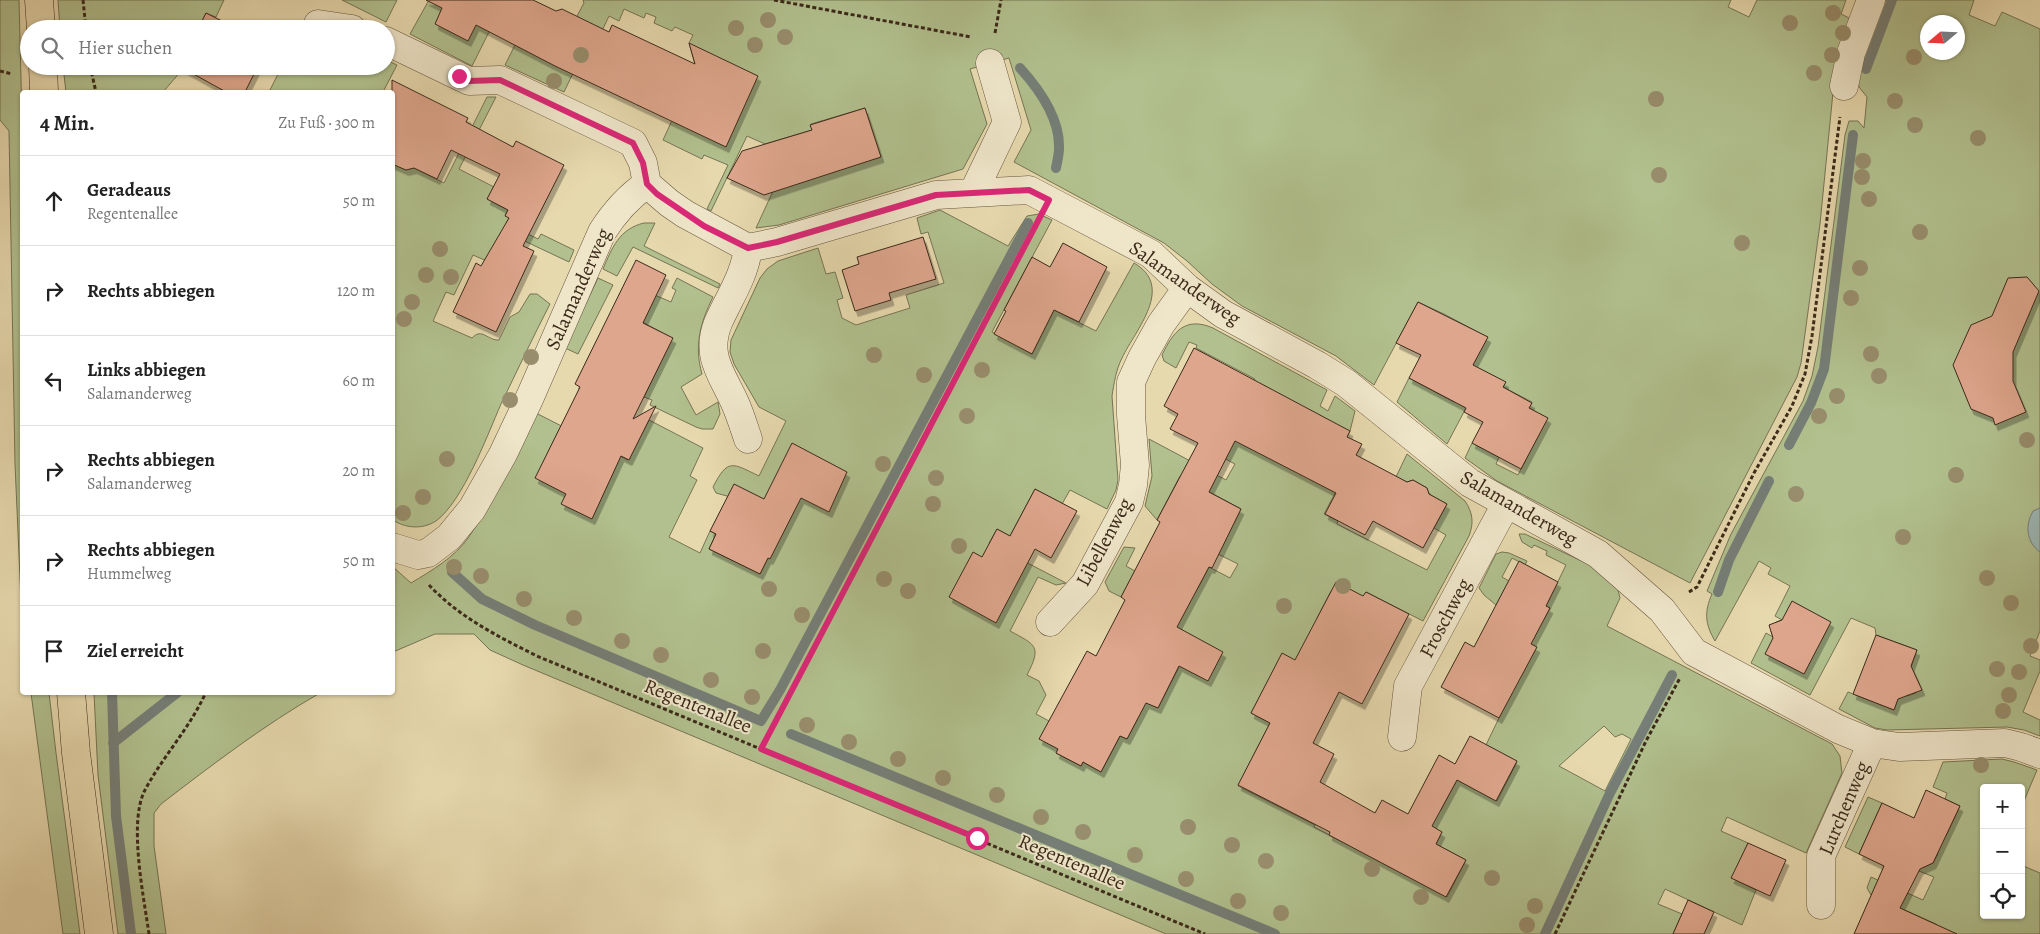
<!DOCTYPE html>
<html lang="de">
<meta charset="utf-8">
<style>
:root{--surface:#fff;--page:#f2f2f2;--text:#222;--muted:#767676;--line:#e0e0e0}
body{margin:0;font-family:Alegreya,serif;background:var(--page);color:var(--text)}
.controls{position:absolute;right:15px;bottom:15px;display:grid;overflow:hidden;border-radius:5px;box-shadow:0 1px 4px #0004}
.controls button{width:45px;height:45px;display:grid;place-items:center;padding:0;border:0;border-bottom:1px solid var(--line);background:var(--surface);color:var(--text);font:25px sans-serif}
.compass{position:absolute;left:1920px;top:15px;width:45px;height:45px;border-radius:50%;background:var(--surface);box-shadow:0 1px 4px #0004;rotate:251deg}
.stop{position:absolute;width:15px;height:15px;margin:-11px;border:4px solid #db2777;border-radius:50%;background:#fff}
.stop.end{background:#db2777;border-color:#fff;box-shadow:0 1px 5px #0008}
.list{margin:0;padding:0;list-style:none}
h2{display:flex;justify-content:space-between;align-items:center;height:65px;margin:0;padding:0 20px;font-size:21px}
h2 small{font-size:16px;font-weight:400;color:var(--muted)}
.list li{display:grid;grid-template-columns:32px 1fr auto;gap:15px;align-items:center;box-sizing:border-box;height:90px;padding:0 20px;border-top:1px solid var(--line)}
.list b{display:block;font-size:19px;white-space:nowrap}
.list p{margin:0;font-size:16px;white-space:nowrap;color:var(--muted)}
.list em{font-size:16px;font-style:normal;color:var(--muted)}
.icon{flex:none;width:28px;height:28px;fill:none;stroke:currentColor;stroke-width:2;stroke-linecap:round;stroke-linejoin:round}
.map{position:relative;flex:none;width:2040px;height:934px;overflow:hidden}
.search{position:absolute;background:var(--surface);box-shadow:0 1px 4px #0004;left:20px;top:20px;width:375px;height:55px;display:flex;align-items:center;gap:12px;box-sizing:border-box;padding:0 18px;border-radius:28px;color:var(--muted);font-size:19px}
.panel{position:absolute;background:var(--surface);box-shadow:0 1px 4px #0004;left:20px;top:90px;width:375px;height:605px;border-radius:5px}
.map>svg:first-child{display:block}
.green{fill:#b1c08e;stroke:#767454;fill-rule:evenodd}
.water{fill:#9cb7b6;stroke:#757e77}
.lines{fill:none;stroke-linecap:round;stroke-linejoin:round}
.stream{stroke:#757e77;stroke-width:10}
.building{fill:#dea68d;stroke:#3b2919;filter:url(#shadow)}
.minor-casing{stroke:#66553e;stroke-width:29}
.major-casing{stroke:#3b2919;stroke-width:29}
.path{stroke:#3b2919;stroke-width:3;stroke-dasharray:4 2.5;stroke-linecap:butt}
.minor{stroke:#efe6ca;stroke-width:28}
.major{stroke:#e7d9ae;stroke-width:28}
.tree{fill:#988d6c}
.route{stroke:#db2777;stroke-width:6}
.labels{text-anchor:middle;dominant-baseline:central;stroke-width:4;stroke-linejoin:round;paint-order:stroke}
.street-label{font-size:20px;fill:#3b2919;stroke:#efe6ca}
</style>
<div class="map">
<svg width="2040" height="934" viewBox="0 0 2040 934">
<defs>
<filter id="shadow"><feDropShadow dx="3" dy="5.5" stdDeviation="0" flood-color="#0004"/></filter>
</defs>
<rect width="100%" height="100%" fill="#e7d9ae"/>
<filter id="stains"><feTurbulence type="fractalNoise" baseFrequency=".004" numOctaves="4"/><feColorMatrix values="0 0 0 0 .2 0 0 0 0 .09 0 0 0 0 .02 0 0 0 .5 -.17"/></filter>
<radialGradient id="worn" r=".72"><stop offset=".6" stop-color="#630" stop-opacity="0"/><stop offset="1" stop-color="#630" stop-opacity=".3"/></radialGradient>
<path class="green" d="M0 0H19L22 119V623L15 464 9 131 0 120Z
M58 0H224L216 17 206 13 198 29H60Z
M342 0H397L386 22Z
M429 0H505L472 66 410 34Z
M583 0H1731L1728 7 1749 17 1757 0H1846L1841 14 1851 19 1835 72 1820 224 1801 363 1797 377 1690 583 1497 481 1465 458 1472 443 1499 457 1496 464 1518 475 1547 418 1529 408 1532 402 1503 387 1485 372 1447 444 1397 402 1409 378 1454 402 1487 337 1444 314 1418 302 1374 385 1336 356 1242 306 1212 284 1187 261 1164 243 1014 162 1031 130 1009 58 970 69 987 124 963 169 779 225 756 228 780 176 808 180 880 157 865 108 811 124 812 130 765 144 747 136 711 211 707 209 728 165 704 155 702 159 663 140 696 68 689 43 693 35 675 27 672 31 654 23 656 17 646 13 644 18 624 9 619 21 609 16 582 73 575 69 564 92 505 65 515 45 558 67 577 16 584 3Z
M1881 0H1974L1969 15 1995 26 2002 12 2040 29V631L2030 656 2040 660V671L2023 712 2040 720V736L2024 730 2007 727 1887 730 1875 728 1839 709 1848 692 1894 710 1900 693 1907 696 1916 693 1919 684 1915 675 1909 673 1917 650 1876 635 1875 628 1851 618 1810 695 1751 663 1766 633 1773 637 1771 631 1776 622 1782 620 1775 616 1790 586 1768 574 1771 568 1759 561 1715 641C1705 624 1704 612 1712 594L1707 591 1731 534 1803 401 1812 376 1818 347 1845 135 1849 121H1858L1864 128 1867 97 1859 87 1857 76ZM1928 22H1958V52H1928Z
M386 60 397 65 383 92H269L282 66H386Z
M63 66H179L182 70 163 92H66Z
M487 97H496L459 169 494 187 487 199 508 210 505 215 509 218 506 223 538 239 541 234 574 250 569 262 516 237 500 267 473 255 454 295 446 292 433 321 472 338C482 327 488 341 499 340L510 317 519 312 530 294H537L550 304C533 337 517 371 501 404 487 436 463 501 436 521 422 530 405 528 393 520L392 162 393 164 406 170 414 168 444 183Z
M940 210 1008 246 1027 216 1039 214 1052 220 992 332 1032 354 1054 310 1096 331 1134 263C1175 287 1136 329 1122 358 1116 370 1114 383 1112 396L1118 480 1116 490 1107 509 1070 490 1062 504 1035 489 1010 536 997 529 989 543 1066 583 1056 585 1038 577 1010 631C1036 645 1042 646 1027 675L1039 681 1046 695 1036 714 1049 721 1058 749 1056 753 1081 766 1083 762 1101 772 1120 736 1127 739 1137 720 1142 700 1158 708 1179 667 1164 659 1180 578 1198 588 1209 567 1230 578 1238 564 1218 554 1241 509 1180 476 1157 520 1145 506 1152 476 1149 439 1226 480 1235 464 1216 454 1255 379 1196 348 1197 345 1189 342 1176 368 1164 361 1162 355C1173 332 1185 316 1213 328L1327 390 1320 406 1328 411 1335 396 1355 411 1350 431 1347 437 1343 478 1324 514 1338 521 1337 524 1427 570 1446 535 1434 528 1447 504 1429 494 1427 488 1413 480 1407 482 1396 477 1407 454 1465 501C1473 513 1474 523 1469 536L1423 621 1366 592 1358 606 1331 591 1317 618 1324 622 1286 695 1266 685 1251 713 1270 723 1238 786 1315 825 1314 827 1447 897 1466 860 1436 844 1442 832 1410 814 1417 798 1441 810 1457 780 1497 801 1517 762 1486 745 1499 718 1510 633 1539 628 1550 608 1546 606 1566 565 1546 555 1547 551 1534 545 1532 548 1522 542 1519 534H1525L1592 566 1617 586 1620 598 1607 626 1832 744 1840 756 1842 773 1806 853 1727 817 1721 831 1748 843 1732 878 1756 890 1742 925 1665 889 1658 904 1682 914 1673 934H1166L523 665 490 650 474 634H435L393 652 392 566 411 583C431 571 455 557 468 538 495 502 514 452 534 412L628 460 649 420 703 448 690 476 697 480 669 537 700 553 710 531 716 534 709 549 760 574 768 558 734 498 716 493 713 487C728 458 732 463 759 476L786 421 759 407 734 364 730 352 731 340 760 278 767 269 778 261 818 248 826 274 835 272 843 298 837 300 842 318 856 325 910 308 906 295 944 283 928 232 921 234 917 218ZM1604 726 1615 737 1622 734 1631 739 1605 791 1559 766Z
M644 223H655L644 246 720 284 718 288 633 247 617 276 603 269C612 248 619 229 644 223Z
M598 278 613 285 578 354 565 348Z
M677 278 713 297C700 323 694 346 702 374L681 387 696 415 718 402 720 414 713 429H702L696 427 650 405 652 400 644 397 672 338 637 319 650 293 671 302 676 290 672 288Z
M1124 547 1135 548 1126 566 1135 571 1121 597 1109 591 1105 582Z
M1502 552 1509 553 1527 561 1525 565 1512 558 1502 577 1509 581 1496 605 1484 595 1479 588 1496 554Z
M31 693H49L56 753 80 934H63Z
M94 693H320C264 725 212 765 161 804L154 813V846L166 934H118L98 775Z
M2002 759 2014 762 2037 770 2021 808V788H1984V915H2021V865L2040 873V934H1932L1936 924 1871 895 1867 888 1871 877 1923 900 1934 877 1919 871 1921 866 1924 867 1933 863 1938 854 1934 844 1936 833 1946 836 1960 806 1945 799 1947 793 1933 787 1943 762Z
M1868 797 1882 803 1859 854 1845 847Z"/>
<path class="water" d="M2040 508V552C2026 542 2025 525 2033 511Z"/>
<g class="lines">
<path class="stream" d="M1020 68C1039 89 1060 118 1059 148 1059 155 1057 162 1056 168
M1866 69 1892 0
M1789 445 1811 403 1824 369 1853 135
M452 572 482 599 535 625 761 721 780 690 1028 223
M1718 592 1729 560 1769 481
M112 692 116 816 131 934
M791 734 1275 934
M113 743 178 692
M1545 934 1610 793 1672 675"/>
</g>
<path class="building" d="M426 0H533L556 11 562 9 609 32 612 25 695 64 689 43 758 76 726 147 555 66 476 25 468 41 435 24 442 8Z
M206 13 238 29H198Z
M179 66H258L245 92H226Z
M392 80 468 118 466 122 513 147 516 141 564 165 523 246 534 251 496 332 453 312 476 263 481 266 509 218 505 216 508 210 487 199 500 174 451 150 437 179 414 168 406 170 392 164Z
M865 108 881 157 764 195 727 178 742 151 812 130 810 125Z
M923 237 936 279 889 293 891 300 855 311 842 270 859 264 857 257Z
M1063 243 1107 267 1079 322 1054 310 1032 354 994 334 1006 311 1004 310 1032 257 1050 267Z
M636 260 666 275 643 323 673 338 633 419 656 406 629 460 621 456 592 519 561 504 566 494 535 478 580 387 575 384Z
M2027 277 2039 291 2013 352V381L2026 412 1995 425 1993 418 1971 409 1953 365 1971 325 1992 316 2008 278Z
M1418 302 1488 337 1473 365 1506 382 1503 387 1532 403 1529 408 1548 418 1521 469 1472 443 1483 422 1464 412 1466 408 1409 378 1421 355 1396 343Z
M1194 348 1350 431 1347 437 1362 444 1356 455 1407 482 1413 480 1427 488 1429 494 1447 504 1423 548 1373 521 1365 535 1325 514 1336 493 1235 441 1209 492 1241 509 1212 568 1209 567 1177 627 1223 652 1208 681 1179 666 1158 708 1146 703 1127 739 1120 736 1101 772 1083 762 1081 766 1056 753 1058 749 1039 739 1087 651 1096 656 1125 600 1121 597 1160 522 1157 520 1198 443 1170 429 1178 414 1164 406Z
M792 443 847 472 829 512 801 498 770 559 768 558 760 574 709 549 716 534 710 531 734 484 764 499Z
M1035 489 1077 511 1051 558 1035 549 996 623 949 597 973 552 982 557 997 529 1010 536Z
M1519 561 1558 582 1546 606 1550 608 1531 644 1537 647 1499 718 1441 687 1465 642 1474 647Z
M1336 582 1363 596 1366 592 1409 614 1362 704 1339 692 1313 743 1334 754 1320 782 1375 813 1382 800 1408 814 1439 755 1455 764 1470 736 1517 761 1496 801 1457 780 1432 826 1442 832 1436 844 1466 860 1446 897 1329 835 1330 832 1238 785 1270 723 1251 713 1282 653 1295 660Z
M1792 601 1831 622 1804 674 1765 654 1773 638 1769 625 1782 620Z
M1876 635 1917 650 1911 666 1922 690 1898 699 1894 710 1853 694Z
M1926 790 1960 806 1933 863 1920 869 1900 908 1957 934H1854L1884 866 1859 854 1882 803 1914 818Z
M1748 843 1786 860 1770 896 1731 878Z
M1688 900 1714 912 1704 934H1673Z"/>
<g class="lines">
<defs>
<path id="minor" d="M318 24 352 29
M386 41 469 81 500 80 633 143 643 163 647 184
M1844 86 1851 53 1871 0
M647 184 669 203 685 214 748 248 777 242 936 195 1029 190 1151 254 1187 288 1223 314 1317 365 1346 383 1470 483 1598 554 1662 610 1694 652 1838 729 1872 743 1899 747 2005 743 2021 747 2040 754
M973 193 1007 122 990 63
M748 248C745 275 729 298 718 323 705 356 722 374 735 403 740 414 744 427 748 439
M392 547 418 555 428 553 449 537 472 509 503 454 530 397 602 232C614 213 628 197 647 184
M1050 622 1085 584 1129 502 1133 485 1135 465 1131 415V382L1142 358 1161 324 1187 288
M1402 737 1408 686 1506 504
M1821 905V856L1872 743"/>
<path id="major" d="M39 0 41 29
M43 66 44 92
M71 692 76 753 99 934"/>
</defs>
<use href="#minor" class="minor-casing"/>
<use href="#major" class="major-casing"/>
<path class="path" d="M83 0 86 29
M774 0 971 37
M995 33 1001 0
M90 66 96 92
M0 71 12 74
M429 585C459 617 497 636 537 656L1205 934
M1689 592 1697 587 1754 473 1792 406 1805 374 1812 336 1840 117
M761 749 1034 229
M149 934C144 898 128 822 145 790 163 756 190 728 206 692
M1555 934 1646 741 1680 678"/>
<use href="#minor" class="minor"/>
<use href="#major" class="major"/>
</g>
<g class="tree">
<circle cx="1833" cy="13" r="8"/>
<circle cx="768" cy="20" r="8"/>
<circle cx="1790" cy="23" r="8"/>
<circle cx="736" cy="28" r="8"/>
<circle cx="1843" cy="33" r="8"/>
<circle cx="785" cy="37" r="8"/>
<circle cx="755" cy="45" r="8"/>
<circle cx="581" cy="55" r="8"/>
<circle cx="1832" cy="55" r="8"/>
<circle cx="1914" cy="57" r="8"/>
<circle cx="1814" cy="73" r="8"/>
<circle cx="554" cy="81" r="8"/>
<circle cx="1656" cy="99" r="8"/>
<circle cx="1895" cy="101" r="8"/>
<circle cx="1915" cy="125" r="8"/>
<circle cx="1978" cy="138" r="8"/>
<circle cx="1863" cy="161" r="8"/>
<circle cx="1659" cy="175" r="8"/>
<circle cx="1862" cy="177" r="8"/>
<circle cx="1869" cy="199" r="8"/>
<circle cx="1920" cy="232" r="8"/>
<circle cx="1742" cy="243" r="8"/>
<circle cx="440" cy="249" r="8"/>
<circle cx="1860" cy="268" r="8"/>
<circle cx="426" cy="275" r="8"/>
<circle cx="451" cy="277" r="8"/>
<circle cx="1851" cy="298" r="8"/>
<circle cx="412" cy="302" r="8"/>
<circle cx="404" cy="319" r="8"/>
<circle cx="1871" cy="354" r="8"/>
<circle cx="874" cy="355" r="8"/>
<circle cx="531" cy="357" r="8"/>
<circle cx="982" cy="370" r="8"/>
<circle cx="924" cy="375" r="8"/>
<circle cx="1879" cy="376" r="8"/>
<circle cx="1837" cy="396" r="8"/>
<circle cx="510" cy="400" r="8"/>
<circle cx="967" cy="416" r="8"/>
<circle cx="1819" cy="416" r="8"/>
<circle cx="2027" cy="440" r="8"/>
<circle cx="447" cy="459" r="8"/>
<circle cx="883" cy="464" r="8"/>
<circle cx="1956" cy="475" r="8"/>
<circle cx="936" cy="478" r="8"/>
<circle cx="1796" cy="494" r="8"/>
<circle cx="423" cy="497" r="8"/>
<circle cx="933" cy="504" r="8"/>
<circle cx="403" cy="513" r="8"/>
<circle cx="1903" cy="537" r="8"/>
<circle cx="959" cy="546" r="8"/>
<circle cx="454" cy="567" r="8"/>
<circle cx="481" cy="576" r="8"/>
<circle cx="1987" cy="578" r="8"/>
<circle cx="884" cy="579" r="8"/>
<circle cx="1343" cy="586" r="8"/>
<circle cx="769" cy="589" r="8"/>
<circle cx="908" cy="591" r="8"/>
<circle cx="524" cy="599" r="8"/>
<circle cx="2011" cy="603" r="8"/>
<circle cx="1284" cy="606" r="8"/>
<circle cx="802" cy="615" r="8"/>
<circle cx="574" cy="618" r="8"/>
<circle cx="622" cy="641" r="8"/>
<circle cx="2031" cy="646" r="8"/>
<circle cx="763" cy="651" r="8"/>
<circle cx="661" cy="655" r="8"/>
<circle cx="1997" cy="669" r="8"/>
<circle cx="2019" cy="672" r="8"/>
<circle cx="711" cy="680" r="8"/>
<circle cx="2009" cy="695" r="8"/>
<circle cx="752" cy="697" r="8"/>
<circle cx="2003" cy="711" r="8"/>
<circle cx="807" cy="725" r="8"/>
<circle cx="849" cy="742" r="8"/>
<circle cx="898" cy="759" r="8"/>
<circle cx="1981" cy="765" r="8"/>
<circle cx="943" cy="778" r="8"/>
<circle cx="997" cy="795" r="8"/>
<circle cx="1041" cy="817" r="8"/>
<circle cx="1188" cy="827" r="8"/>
<circle cx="1083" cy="832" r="8"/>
<circle cx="1232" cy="845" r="8"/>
<circle cx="1135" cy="855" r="8"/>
<circle cx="1266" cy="861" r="8"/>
<circle cx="1372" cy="869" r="8"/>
<circle cx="1492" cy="878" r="8"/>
<circle cx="1186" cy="879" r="8"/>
<circle cx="1421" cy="897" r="8"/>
<circle cx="1238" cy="901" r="8"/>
<circle cx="1535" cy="906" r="8"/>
<circle cx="1281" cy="913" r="8"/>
<circle cx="1527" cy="925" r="8"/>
</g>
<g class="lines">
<path class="route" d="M459 76 469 81 500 80 633 143 643 163 647 184 657 194 704 226 748 248 777 242 936 195 1029 190 1049 200 761 749 977 838"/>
</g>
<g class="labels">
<g class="street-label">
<text transform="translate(1185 283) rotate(35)">Salamanderweg</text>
<text transform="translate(578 289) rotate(-66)">Salamanderweg</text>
<text transform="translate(1519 508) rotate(30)">Salamanderweg</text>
<text transform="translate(1104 542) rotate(-62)">Libellenweg</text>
<text transform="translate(1445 618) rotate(-62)">Froschweg</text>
<text transform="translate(698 706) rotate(22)">Regentenallee</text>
<text transform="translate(1844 808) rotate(-67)">Lurchenweg</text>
<text transform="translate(1072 862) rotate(23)">Regentenallee</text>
</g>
</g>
<rect width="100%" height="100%" filter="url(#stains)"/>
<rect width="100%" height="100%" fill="url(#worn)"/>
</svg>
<div class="controls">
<button>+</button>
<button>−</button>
<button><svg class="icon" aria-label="locate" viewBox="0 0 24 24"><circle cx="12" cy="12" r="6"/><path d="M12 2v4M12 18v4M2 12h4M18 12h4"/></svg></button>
</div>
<svg class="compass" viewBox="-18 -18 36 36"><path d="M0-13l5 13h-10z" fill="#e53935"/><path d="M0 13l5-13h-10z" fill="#767676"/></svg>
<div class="stop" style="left:977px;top:838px"></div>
<div class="stop end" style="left:459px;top:76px"></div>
<div class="search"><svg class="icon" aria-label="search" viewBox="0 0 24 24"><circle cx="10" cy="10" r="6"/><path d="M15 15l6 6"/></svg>Hier suchen</div>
<section class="panel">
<h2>4 Min.<small>Zu Fuß · 300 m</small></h2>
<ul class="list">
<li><svg class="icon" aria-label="ahead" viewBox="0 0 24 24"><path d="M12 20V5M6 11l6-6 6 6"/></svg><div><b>Geradeaus</b><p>Regentenallee</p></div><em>50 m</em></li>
<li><svg class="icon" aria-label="right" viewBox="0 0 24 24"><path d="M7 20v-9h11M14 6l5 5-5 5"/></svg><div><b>Rechts abbiegen</b></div><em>120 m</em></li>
<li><svg class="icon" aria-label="left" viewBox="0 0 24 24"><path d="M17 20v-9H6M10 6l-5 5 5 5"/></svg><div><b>Links abbiegen</b><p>Salamanderweg</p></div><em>60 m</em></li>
<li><svg class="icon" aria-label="right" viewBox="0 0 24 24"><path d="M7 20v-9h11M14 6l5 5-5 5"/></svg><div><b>Rechts abbiegen</b><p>Salamanderweg</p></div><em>20 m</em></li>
<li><svg class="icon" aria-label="right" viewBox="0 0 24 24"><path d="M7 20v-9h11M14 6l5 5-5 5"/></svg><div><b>Rechts abbiegen</b><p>Hummelweg</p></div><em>50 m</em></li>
<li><svg class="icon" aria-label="arrive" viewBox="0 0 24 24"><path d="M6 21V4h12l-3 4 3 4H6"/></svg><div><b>Ziel erreicht</b></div></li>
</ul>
</section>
</div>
